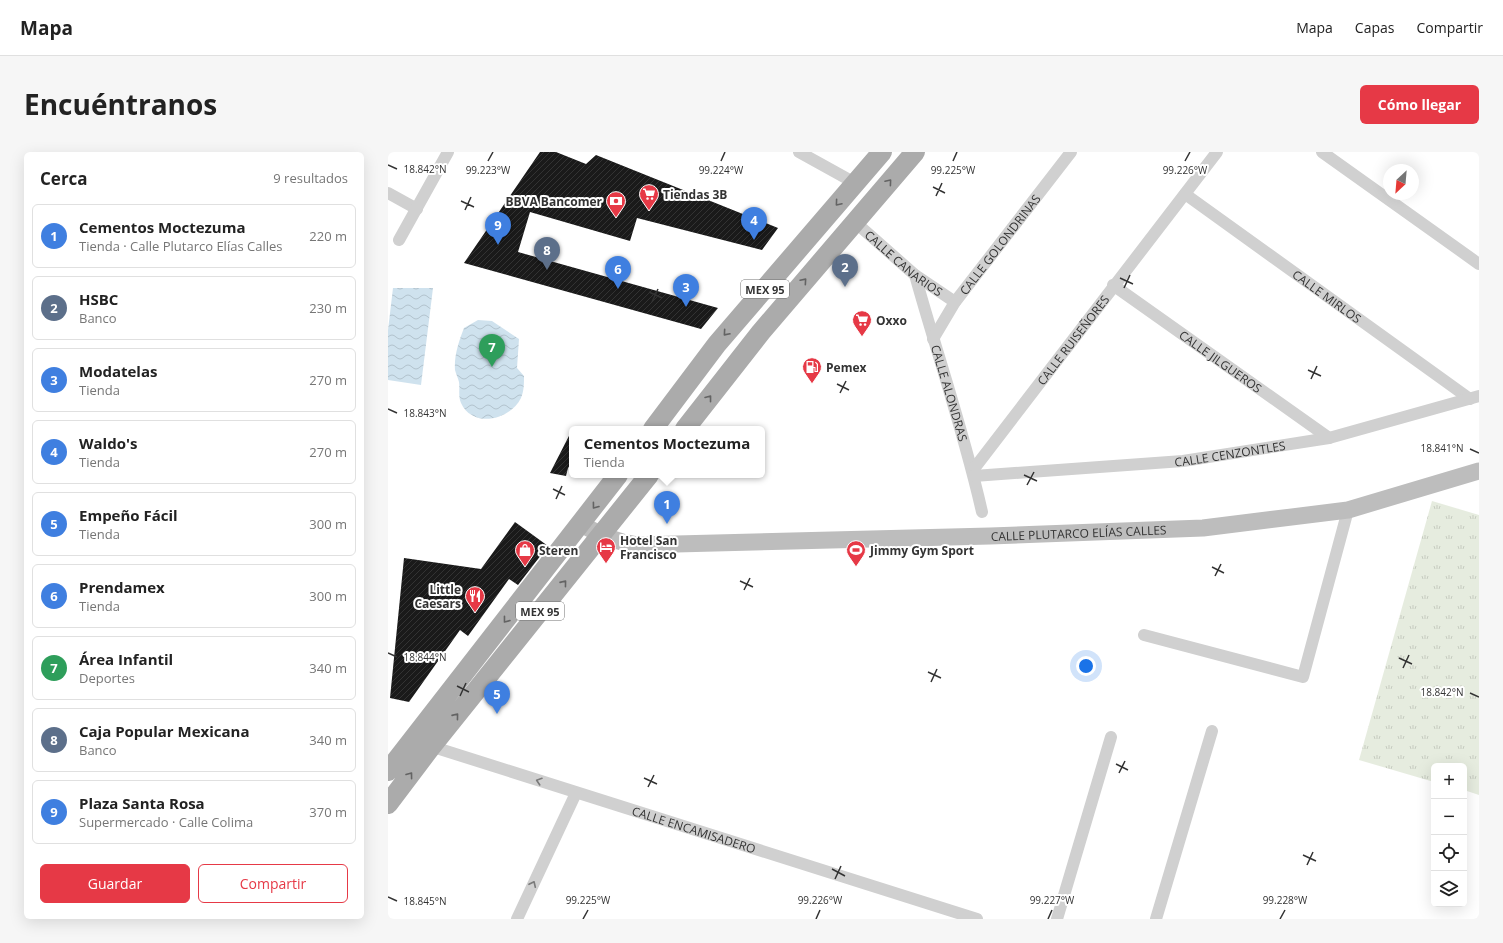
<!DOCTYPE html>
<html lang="es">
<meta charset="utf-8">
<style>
:root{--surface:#fff;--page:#f6f6f6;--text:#222;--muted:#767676;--line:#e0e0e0;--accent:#e63946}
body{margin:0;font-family:"Open Sans",sans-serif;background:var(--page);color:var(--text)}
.controls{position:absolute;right:12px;bottom:12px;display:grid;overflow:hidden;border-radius:6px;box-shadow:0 4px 16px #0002}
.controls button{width:36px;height:36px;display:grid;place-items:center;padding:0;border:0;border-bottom:1px solid var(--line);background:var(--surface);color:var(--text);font:20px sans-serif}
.compass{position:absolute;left:995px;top:12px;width:36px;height:36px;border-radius:50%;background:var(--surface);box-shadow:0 4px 16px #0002;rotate:206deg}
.you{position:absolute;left:698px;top:514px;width:14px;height:14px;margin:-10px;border:3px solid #fff;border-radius:50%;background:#1a73e8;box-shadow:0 0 0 6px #1a73e833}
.badge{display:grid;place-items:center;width:26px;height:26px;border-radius:50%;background:var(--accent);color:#fff;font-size:13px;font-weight:700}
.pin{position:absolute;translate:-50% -33px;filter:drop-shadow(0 1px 2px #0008)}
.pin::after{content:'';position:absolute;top:21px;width:14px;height:12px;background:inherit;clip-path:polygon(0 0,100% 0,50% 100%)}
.popup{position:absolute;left:181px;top:274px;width:196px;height:52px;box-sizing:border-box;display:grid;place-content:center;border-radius:6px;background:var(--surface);filter:drop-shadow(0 1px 3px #0005);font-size:13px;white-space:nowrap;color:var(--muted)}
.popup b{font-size:15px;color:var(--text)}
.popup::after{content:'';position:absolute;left:50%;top:100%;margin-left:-8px;border:8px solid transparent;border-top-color:var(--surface)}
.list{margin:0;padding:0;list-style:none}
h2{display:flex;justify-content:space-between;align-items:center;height:52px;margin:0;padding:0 16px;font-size:17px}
h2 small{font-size:13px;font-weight:400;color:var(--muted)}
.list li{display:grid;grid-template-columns:26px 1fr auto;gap:12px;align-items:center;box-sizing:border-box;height:64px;margin:0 8px 8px;padding:0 8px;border:1px solid var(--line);border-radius:6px}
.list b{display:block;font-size:15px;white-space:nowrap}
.list p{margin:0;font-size:13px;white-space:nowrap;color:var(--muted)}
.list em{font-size:13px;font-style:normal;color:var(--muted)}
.actions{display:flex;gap:8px;padding:12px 16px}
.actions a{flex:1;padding:9px 0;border:1px solid var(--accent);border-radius:6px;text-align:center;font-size:14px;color:var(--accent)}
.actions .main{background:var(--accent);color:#fff}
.icon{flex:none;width:22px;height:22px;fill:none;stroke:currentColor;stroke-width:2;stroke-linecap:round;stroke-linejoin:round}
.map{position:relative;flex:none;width:1091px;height:767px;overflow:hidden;border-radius:6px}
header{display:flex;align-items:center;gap:24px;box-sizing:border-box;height:56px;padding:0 20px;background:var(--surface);border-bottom:1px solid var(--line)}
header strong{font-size:19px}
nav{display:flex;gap:22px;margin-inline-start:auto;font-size:14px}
.intro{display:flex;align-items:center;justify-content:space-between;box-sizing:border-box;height:96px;padding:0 24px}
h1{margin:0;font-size:28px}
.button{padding:10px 18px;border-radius:6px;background:var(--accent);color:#fff;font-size:14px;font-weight:700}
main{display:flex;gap:24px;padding:0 24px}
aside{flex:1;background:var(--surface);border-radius:6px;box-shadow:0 4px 16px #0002}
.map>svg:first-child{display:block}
.grass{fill:url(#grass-tufts)}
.water{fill:url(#water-waves)}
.building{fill:url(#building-hatch)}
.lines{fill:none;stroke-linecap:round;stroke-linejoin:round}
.street{stroke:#d0d0d0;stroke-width:12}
.secondary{stroke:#bdbdbd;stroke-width:17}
.primary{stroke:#ababab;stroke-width:20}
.oneway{stroke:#636363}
.oneway2{stroke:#7a7a7a}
.ticks{fill:none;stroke:#333;stroke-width:1.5}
.labels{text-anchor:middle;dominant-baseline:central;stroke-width:4;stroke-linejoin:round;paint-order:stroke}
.shield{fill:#fff;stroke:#707070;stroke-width:1}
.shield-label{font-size:11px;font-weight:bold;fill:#333}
.poi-label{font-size:12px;font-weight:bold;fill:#333;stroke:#fff;text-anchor:start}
.street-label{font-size:12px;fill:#333;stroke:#fff}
.ticks-label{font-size:10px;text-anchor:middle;fill:#333;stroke:#fff;stroke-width:4;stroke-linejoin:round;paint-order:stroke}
</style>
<header>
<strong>Mapa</strong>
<nav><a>Mapa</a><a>Capas</a><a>Compartir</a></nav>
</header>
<div class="intro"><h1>Encuéntranos</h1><a class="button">Cómo llegar</a></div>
<main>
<aside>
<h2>Cerca<small>9 resultados</small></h2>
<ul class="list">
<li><span class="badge" style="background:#3f7fe0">1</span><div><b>Cementos Moctezuma</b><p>Tienda · Calle Plutarco Elías Calles</p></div><em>220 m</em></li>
<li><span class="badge" style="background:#5c6f8a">2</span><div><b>HSBC</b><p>Banco</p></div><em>230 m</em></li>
<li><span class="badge" style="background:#3f7fe0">3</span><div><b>Modatelas</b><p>Tienda</p></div><em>270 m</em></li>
<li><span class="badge" style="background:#3f7fe0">4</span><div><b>Waldo's</b><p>Tienda</p></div><em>270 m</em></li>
<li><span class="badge" style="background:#3f7fe0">5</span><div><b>Empeño Fácil</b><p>Tienda</p></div><em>300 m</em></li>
<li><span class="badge" style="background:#3f7fe0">6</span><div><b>Prendamex</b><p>Tienda</p></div><em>300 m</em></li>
<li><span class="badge" style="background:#2e9e5b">7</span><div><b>Área Infantil</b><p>Deportes</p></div><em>340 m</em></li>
<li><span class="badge" style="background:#5c6f8a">8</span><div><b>Caja Popular Mexicana</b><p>Banco</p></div><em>340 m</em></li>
<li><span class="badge" style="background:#3f7fe0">9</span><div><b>Plaza Santa Rosa</b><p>Supermercado · Calle Colima</p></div><em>370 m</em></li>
</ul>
<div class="actions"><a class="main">Guardar</a><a>Compartir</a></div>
</aside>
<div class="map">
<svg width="1091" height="767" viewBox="0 0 1091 767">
<defs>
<pattern id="grass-tufts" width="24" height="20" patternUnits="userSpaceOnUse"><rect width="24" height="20" fill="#e6ecdf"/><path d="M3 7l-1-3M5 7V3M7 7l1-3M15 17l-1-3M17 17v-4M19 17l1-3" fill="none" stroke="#c6cbc0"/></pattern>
<pattern id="water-waves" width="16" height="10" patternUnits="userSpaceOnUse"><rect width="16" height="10" fill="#cfe2ee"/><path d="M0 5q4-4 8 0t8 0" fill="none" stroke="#b2c2cd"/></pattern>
<pattern id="building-hatch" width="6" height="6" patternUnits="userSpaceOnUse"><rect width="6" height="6" fill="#1a1a1a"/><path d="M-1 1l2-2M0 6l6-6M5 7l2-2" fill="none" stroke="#333"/></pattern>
</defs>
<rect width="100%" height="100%" fill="#fff"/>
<path class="grass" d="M1044 349 1091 363V643L1076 638V614H1046V630L971 608Z"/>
<path class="water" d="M5 136H45L33 233 0 228V178Z
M90 168 104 169 131 187 129 216 136 224C136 232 136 239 133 246 122 268 85 277 73 251 70 245 72 236 71 230 70 226 68 222 67 218 66 203 71 189 76 176Z"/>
<path class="building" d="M152 0H168L198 12 208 3 390 76 374 98 249 66 242 89 142 60 130 100 330 156 313 177 76 111Z
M184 278V310L180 316 178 324 162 321Z
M127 370 160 394 130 433 121 427 80 484 72 478 21 550 2 546 16 406 93 417Z"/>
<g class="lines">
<g class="street">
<path d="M411 0 467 31"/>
<path d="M934 0 1091 112"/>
<path d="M0 41 29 57"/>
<path id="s1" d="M797 42 1082 247"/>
<path id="s2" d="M467 70 527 123 567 150"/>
<path d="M11 88 60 0"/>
<path id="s3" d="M527 123C549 202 576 280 594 360"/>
<path id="s4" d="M725 133 941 286"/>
<path id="s5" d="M545 187 567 150 683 0"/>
<path id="s6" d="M585 318 829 0"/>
<path id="s7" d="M586 324 795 309 941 286 1091 244"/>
<path d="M756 483 915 525 960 358"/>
<path id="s8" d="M39 593 589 767"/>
<path d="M129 767 188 641"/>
<path d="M669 767 723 585"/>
<path d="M768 767 824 579"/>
</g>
<path class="secondary" id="s9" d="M193 372C212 383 228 390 249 393L602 384 815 376 960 358 1091 319"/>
<path class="primary" d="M265 277 329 192 494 0
M297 277 373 180 527 0
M0 619 230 323
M0 652 43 595 261 323"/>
</g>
<defs><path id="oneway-chevron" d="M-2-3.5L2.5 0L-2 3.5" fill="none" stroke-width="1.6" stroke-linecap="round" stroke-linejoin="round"/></defs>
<g class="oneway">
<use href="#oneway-chevron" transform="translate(501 30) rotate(-50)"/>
<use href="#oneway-chevron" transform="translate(450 51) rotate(130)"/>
<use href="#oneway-chevron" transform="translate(416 129) rotate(-49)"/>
<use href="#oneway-chevron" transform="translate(338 181) rotate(131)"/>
<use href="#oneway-chevron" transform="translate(321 246) rotate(-52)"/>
<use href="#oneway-chevron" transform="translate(207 354) rotate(127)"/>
<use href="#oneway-chevron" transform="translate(176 431) rotate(-51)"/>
<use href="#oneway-chevron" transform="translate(118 468) rotate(128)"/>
<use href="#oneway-chevron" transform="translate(68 564) rotate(-51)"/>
<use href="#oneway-chevron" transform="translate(22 623) rotate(-53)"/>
</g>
<g class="oneway2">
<use href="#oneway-chevron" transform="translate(151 629) rotate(-162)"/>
<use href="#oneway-chevron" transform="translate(145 732) rotate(-65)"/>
</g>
<path class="ticks" d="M100 9 105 0M333 9 337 0M565 9 569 0M797 9 802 0M0 13 9 17M545 35 557 41M548 44 554 31M73 49 86 55M77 58 83 45M732 126 745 132M736 136 742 123M261 140 274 146M264 150 270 137M920 218 933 224M923 227 929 214M449 232 461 238M452 241 458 229M0 257 9 261M1082 297 1091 301M636 323 649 329M639 333 646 320M165 337 177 343M168 347 174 334M824 415 836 421M827 424 833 412M352 429 365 435M356 438 362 426M0 501 9 505M1011 506 1024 512M1015 516 1021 503M540 520 553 526M543 530 549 517M69 534 81 540M1082 541 1091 545M72 544 78 531M728 612 740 618M731 621 737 609M256 626 269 632M260 635 266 623M915 703 928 709M919 713 925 700M444 717 457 724M447 727 453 714M0 745 9 749M195 767 200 758M428 767 432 758M660 767 664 758M892 767 897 758"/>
<defs>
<symbol id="supermarket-pin" viewBox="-11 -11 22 30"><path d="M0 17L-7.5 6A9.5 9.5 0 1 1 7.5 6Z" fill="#e63946" stroke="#fff"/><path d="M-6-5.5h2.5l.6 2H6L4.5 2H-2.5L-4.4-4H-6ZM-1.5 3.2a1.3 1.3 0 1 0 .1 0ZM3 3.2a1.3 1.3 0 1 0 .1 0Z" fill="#fff"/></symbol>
<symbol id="bank-pin" viewBox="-11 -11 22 30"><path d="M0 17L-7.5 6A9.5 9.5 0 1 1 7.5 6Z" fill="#e63946" stroke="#fff"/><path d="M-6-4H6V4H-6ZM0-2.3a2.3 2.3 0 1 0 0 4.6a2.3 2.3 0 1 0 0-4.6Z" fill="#fff"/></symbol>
<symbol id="fuel-pin" viewBox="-11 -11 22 30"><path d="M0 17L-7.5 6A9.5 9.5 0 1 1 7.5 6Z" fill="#e63946" stroke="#fff"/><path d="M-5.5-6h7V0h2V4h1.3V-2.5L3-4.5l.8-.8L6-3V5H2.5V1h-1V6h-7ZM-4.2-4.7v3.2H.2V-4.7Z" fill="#fff"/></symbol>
<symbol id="hotel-pin" viewBox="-11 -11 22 30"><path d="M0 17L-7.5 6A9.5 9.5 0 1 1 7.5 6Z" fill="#e63946" stroke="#fff"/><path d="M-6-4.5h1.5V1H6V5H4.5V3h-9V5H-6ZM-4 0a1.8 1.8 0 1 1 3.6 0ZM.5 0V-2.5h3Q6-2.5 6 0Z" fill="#fff"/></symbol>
<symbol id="shop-pin" viewBox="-11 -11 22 30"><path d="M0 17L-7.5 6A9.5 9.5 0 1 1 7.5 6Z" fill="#e63946" stroke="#fff"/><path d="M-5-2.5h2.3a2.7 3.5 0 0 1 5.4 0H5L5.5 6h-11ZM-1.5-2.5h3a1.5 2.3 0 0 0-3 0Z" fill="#fff"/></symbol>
<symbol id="stadium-pin" viewBox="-11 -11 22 30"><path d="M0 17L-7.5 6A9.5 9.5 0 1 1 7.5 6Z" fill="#e63946" stroke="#fff"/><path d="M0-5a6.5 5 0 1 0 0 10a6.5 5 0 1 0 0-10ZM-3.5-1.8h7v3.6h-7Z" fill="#fff"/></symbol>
<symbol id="restaurant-pin" viewBox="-11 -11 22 30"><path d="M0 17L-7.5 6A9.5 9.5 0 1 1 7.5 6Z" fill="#e63946" stroke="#fff"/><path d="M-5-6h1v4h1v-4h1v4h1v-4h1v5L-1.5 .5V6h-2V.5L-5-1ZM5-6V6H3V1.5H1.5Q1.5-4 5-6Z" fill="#fff"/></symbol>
</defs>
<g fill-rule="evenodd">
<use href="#supermarket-pin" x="250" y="31" width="22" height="30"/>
<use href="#bank-pin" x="217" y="38" width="22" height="30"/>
<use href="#supermarket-pin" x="463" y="157" width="22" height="30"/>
<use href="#fuel-pin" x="413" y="204" width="22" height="30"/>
<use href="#hotel-pin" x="207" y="384" width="22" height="30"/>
<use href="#shop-pin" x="126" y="387" width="22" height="30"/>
<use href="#stadium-pin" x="457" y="387" width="22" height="30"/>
<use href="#restaurant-pin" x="76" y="433" width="22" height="30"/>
</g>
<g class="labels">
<g class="shield">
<rect x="353" y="128" width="48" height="18" rx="3"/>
<rect x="128" y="450" width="48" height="18" rx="3"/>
</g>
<g class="shield-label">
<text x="377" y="137">MEX 95</text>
<text x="152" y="459">MEX 95</text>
</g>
<g class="poi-label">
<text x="275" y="42">Tiendas 3B</text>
<text x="214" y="49" text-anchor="end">BBVA Bancomer</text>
<text x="488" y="168">Oxxo</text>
<text x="438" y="215">Pemex</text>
<text x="232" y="388">Hotel San<tspan x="232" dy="14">Francisco</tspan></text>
<text x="151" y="398">Steren</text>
<text x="482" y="398">Jimmy Gym Sport</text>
<text x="73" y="437" text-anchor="end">Little<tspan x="73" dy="14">Caesars</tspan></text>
</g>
<g class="street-label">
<text stroke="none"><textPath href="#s5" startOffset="116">CALLE GOLONDRINAS</textPath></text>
<text stroke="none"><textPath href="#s2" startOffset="64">CALLE CANARIOS</textPath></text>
<text stroke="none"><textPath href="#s1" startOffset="175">CALLE MIRLOS</textPath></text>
<text stroke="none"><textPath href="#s6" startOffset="164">CALLE RUISEÑORES</textPath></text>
<text stroke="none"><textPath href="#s4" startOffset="132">CALLE JILGUEROS</textPath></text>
<text stroke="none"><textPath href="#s3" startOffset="123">CALLE ALONDRAS</textPath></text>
<text stroke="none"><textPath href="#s7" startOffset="257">CALLE CENZONTLES</textPath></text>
<text stroke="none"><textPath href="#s9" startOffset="502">CALLE PLUTARCO ELÍAS CALLES</textPath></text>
<text stroke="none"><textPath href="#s8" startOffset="280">CALLE ENCAMISADERO</textPath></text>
</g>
</g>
<g class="ticks-label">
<text x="37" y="21">18.842°N</text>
<text x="100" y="22">99.223°W</text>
<text x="333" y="22">99.224°W</text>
<text x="565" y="22">99.225°W</text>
<text x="797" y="22">99.226°W</text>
<text x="37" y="265">18.843°N</text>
<text x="1054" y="300">18.841°N</text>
<text x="37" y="509">18.844°N</text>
<text x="1054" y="544">18.842°N</text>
<text x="200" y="752">99.225°W</text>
<text x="432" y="752">99.226°W</text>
<text x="664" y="752">99.227°W</text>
<text x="897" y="752">99.228°W</text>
<text x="37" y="753">18.845°N</text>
</g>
</svg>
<div class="controls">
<button>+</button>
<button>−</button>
<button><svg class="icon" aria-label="locate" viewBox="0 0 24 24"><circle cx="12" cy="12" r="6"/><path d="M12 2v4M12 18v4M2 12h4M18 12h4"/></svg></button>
<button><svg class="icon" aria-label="layers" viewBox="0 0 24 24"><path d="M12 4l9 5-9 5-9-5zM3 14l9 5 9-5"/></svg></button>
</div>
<svg class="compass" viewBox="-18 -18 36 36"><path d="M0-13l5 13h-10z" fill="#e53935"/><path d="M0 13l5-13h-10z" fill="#767676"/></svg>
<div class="you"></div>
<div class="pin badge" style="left:279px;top:372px;background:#3f7fe0">1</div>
<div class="popup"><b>Cementos Moctezuma</b>Tienda</div>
<div class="pin badge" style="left:457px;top:135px;background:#5c6f8a">2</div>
<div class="pin badge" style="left:298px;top:155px;background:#3f7fe0">3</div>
<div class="pin badge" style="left:366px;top:88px;background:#3f7fe0">4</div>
<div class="pin badge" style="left:109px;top:562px;background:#3f7fe0">5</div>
<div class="pin badge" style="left:230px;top:137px;background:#3f7fe0">6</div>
<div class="pin badge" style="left:104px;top:215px;background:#2e9e5b">7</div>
<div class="pin badge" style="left:159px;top:118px;background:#5c6f8a">8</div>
<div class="pin badge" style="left:110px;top:93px;background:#3f7fe0">9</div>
</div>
</main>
